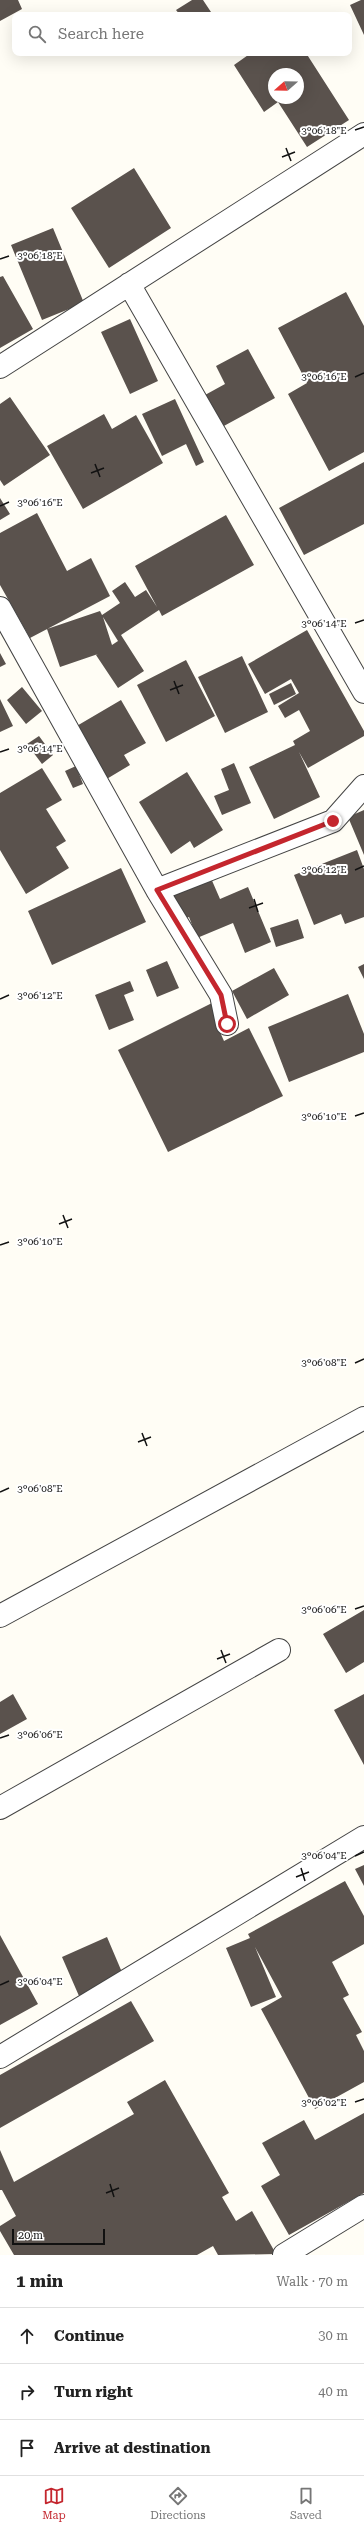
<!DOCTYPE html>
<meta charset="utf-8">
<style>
:root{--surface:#fff;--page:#f2f2f2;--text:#222;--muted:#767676;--line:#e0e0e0;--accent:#c4262e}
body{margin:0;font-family:"Roboto Serif",serif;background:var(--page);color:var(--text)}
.compass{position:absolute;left:268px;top:68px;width:36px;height:36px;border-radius:50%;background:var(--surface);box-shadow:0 4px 16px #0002;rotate:250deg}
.scale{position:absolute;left:12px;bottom:10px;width:93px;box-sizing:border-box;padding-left:4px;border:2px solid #111;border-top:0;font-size:11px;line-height:14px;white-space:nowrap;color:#111;-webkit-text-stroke:3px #fff;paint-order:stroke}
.stop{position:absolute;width:12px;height:12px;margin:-9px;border:3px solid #c4262e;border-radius:50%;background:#fff}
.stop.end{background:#c4262e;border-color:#fff;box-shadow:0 1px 4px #0008}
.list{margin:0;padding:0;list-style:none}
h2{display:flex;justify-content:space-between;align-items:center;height:52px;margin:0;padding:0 16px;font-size:17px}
h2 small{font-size:13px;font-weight:400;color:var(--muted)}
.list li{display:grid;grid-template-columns:26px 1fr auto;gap:12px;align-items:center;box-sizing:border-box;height:56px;padding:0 16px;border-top:1px solid var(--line)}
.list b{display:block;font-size:15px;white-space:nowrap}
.list em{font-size:13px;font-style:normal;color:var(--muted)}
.icon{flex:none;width:22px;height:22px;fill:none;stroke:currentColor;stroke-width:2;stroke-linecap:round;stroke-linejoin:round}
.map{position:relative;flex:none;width:364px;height:2255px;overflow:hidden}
.search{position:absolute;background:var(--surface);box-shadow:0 4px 16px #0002;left:12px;right:12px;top:12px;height:44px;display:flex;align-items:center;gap:10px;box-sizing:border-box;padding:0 14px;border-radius:8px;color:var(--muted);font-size:15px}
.sheet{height:220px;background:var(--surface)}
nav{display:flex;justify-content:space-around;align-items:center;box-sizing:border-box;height:56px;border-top:1px solid var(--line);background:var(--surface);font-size:11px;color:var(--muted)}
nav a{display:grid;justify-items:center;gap:2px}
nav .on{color:var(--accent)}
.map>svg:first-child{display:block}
.building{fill:#5a524d;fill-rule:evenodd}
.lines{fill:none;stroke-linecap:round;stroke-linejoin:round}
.minor-casing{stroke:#444;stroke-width:24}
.minor{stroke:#fff;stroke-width:22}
.route{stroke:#c4262e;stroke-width:5}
.ticks{fill:none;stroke:#111;stroke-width:1.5}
.ticks-label{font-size:10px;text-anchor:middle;fill:#111;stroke:#fff;stroke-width:4;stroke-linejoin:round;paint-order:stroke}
</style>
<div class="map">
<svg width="364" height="2255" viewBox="0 0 364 2255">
<rect width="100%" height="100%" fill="#fffdf5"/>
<path class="building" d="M0 0H18L22 9 0 21Z
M192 0H203L213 15H180L176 10Z
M361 0H364V35L350 5Z
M251 53H306L349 120 307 147 278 102 264 112 234 65ZM274 74H298V98H274Z
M134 168 171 228 109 268 71 208Z
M53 228 84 303 42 320 11 245Z
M3 276 33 329 0 348V277Z
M346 292 364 326V452L329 471 288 394 307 383 278 328Z
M130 319 158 381 130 394 101 332Z
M248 349 275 398 222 427 205 395 225 384 216 366Z
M10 397 50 455 4 486 0 480V404Z
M175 399 204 462 196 466 186 444 162 456 142 414Z
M104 414 112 429 136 415 163 463 83 509 47 446Z
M364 462V524L304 555 279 508Z
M0 498 10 514 0 520Z
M37 513 67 571 91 558 110 596 30 638 0 585V533Z
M226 515 254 565 162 616 159 610 121 635 144 671 118 688 96 655 98 654 60 667 47 629 100 611 102 615 120 603 112 591 125 582 135 597 146 590 157 607 135 566ZM103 617 118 641 112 645Z
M307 630 364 731V736L308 768 299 752 320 797 274 819 249 767 295 745 293 741 310 731 299 710 285 718 278 706 299 693 291 679 265 694 248 664Z
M0 653 6 664 0 667Z
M242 656 268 712 225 733 198 677Z
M186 660 215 716 166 742 137 685Z
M291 683 296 694 274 705 269 694Z
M22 687 42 711 26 724 7 700Z
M0 699 13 726 0 732Z
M121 700 146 743 124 755 130 765 105 780 75 727Z
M39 736 53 755 42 764 27 744Z
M234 763 251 803 222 815 214 796 229 790 221 769Z
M76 766 83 784 73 788 65 771Z
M42 768 62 800 46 809 66 841 56 847 69 868 26 894 0 850V793Z
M187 772 223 830 194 848 190 841 171 854 139 802Z
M364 810V855L348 817Z
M357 850 364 869V917L345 924 341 914 314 925 294 875Z
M121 868 146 922 52 965 28 911Z
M210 876 220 899 248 887 271 942 245 953 233 923 197 938 189 917 180 921 168 893Z
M298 919 304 938 276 947 270 928Z
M167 961 179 988 157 997 146 970Z
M364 964V979L358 967Z
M274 968 289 995 247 1019 232 991Z
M130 981 134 991 124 995 134 1020 109 1030 95 995Z
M348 994 364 1034V1052L289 1082 268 1027Z
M212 1003 219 1018 215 1021 224 1041 249 1028 283 1096 168 1152 118 1050Z
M364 1610V1662L346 1673 323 1634Z
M13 1694 27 1719 0 1734V1702Z
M364 1694V1765L334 1710Z
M364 1865V1886L355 1869Z
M345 1881 364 1916V1944L332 1962 349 1995 343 1998 362 2032 356 2035 364 2051V2082L315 2109 261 2009 282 1997 255 1947 276 1997 251 2007 226 1948 250 1938 248 1934Z
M0 1935 38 2004 0 2025Z
M107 1937 124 1977 79 1996 62 1957Z
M131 2001 154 2041 0 2128V2075Z
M165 2080 229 2193 222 2197 236 2221 252 2211 276 2254 218 2255 213 2246 197 2255H14L0 2231V2226L16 2216 2 2190H0V2150L14 2182 134 2114 127 2102Z
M364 2113V2193L289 2235 261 2186 280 2175 262 2143 304 2120 315 2140Z"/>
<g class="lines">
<defs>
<path id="minor" d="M129 284 364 692
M0 367 364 134
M0 608 157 890 221 995 227 1024
M157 890 333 821 364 786
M0 1616 364 1418
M0 1808 279 1650
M0 2057 364 1837
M284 2255 364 2206"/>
</defs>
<use href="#minor" class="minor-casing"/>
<use href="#minor" class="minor"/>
</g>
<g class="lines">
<path class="route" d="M227 1024 221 995 157 890 333 821"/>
</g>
<path class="ticks" d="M355 130 364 127M286 148 291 161M282 157 295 152M0 259 9 256M355 377 364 373M95 464 100 477M91 473 104 468M0 506 9 502M355 623 364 620M174 681 179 694M170 690 183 685M0 752 9 749M355 870 364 866M254 899 258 912M249 908 263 903M0 999 9 995M355 1116 364 1113M63 1215 68 1228M59 1224 72 1219M0 1245 9 1242M355 1363 364 1359M142 1433 147 1446M138 1442 151 1437M0 1492 9 1488M355 1609 364 1606M221 1650 226 1663M217 1659 230 1654M0 1738 9 1735M355 1856 364 1852M301 1868 305 1881M296 1877 309 1872M0 1985 9 1981M355 2102 364 2099M110 2184 114 2197M106 2193 119 2188"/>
<g class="ticks-label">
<text x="324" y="134">3°06'18"E</text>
<text x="40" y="259">3°06'18"E</text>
<text x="324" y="380">3°06'16"E</text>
<text x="40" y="506">3°06'16"E</text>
<text x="324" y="627">3°06'14"E</text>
<text x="40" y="752">3°06'14"E</text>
<text x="324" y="873">3°06'12"E</text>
<text x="40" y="999">3°06'12"E</text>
<text x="324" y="1120">3°06'10"E</text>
<text x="40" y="1245">3°06'10"E</text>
<text x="324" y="1366">3°06'08"E</text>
<text x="40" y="1492">3°06'08"E</text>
<text x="324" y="1613">3°06'06"E</text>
<text x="40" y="1738">3°06'06"E</text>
<text x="324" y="1859">3°06'04"E</text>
<text x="40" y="1985">3°06'04"E</text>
<text x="324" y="2106">3°06'02"E</text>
</g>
</svg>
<svg class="compass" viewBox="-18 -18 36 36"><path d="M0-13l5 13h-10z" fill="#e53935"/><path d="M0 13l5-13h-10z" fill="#767676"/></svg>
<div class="scale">20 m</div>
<div class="stop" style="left:227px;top:1024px"></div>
<div class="stop end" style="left:333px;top:821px"></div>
<div class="search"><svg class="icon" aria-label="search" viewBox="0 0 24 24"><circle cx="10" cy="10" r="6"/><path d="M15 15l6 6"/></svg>Search here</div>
</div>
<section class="sheet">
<h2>1 min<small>Walk · 70 m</small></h2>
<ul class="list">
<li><svg class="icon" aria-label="ahead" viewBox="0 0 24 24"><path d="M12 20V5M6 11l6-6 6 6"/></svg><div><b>Continue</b></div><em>30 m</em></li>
<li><svg class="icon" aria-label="right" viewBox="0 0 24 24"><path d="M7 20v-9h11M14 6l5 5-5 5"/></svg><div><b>Turn right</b></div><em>40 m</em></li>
<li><svg class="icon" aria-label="arrive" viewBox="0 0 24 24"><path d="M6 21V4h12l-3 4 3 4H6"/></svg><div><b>Arrive at destination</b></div></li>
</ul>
</section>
<nav>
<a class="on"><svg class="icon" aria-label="map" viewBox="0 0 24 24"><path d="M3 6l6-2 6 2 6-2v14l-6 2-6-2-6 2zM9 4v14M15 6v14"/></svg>Map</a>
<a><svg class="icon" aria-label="directions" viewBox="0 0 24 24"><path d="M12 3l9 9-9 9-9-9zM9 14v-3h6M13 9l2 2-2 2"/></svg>Directions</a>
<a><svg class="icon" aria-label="saved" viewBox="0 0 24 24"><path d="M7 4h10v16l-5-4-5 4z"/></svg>Saved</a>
</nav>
